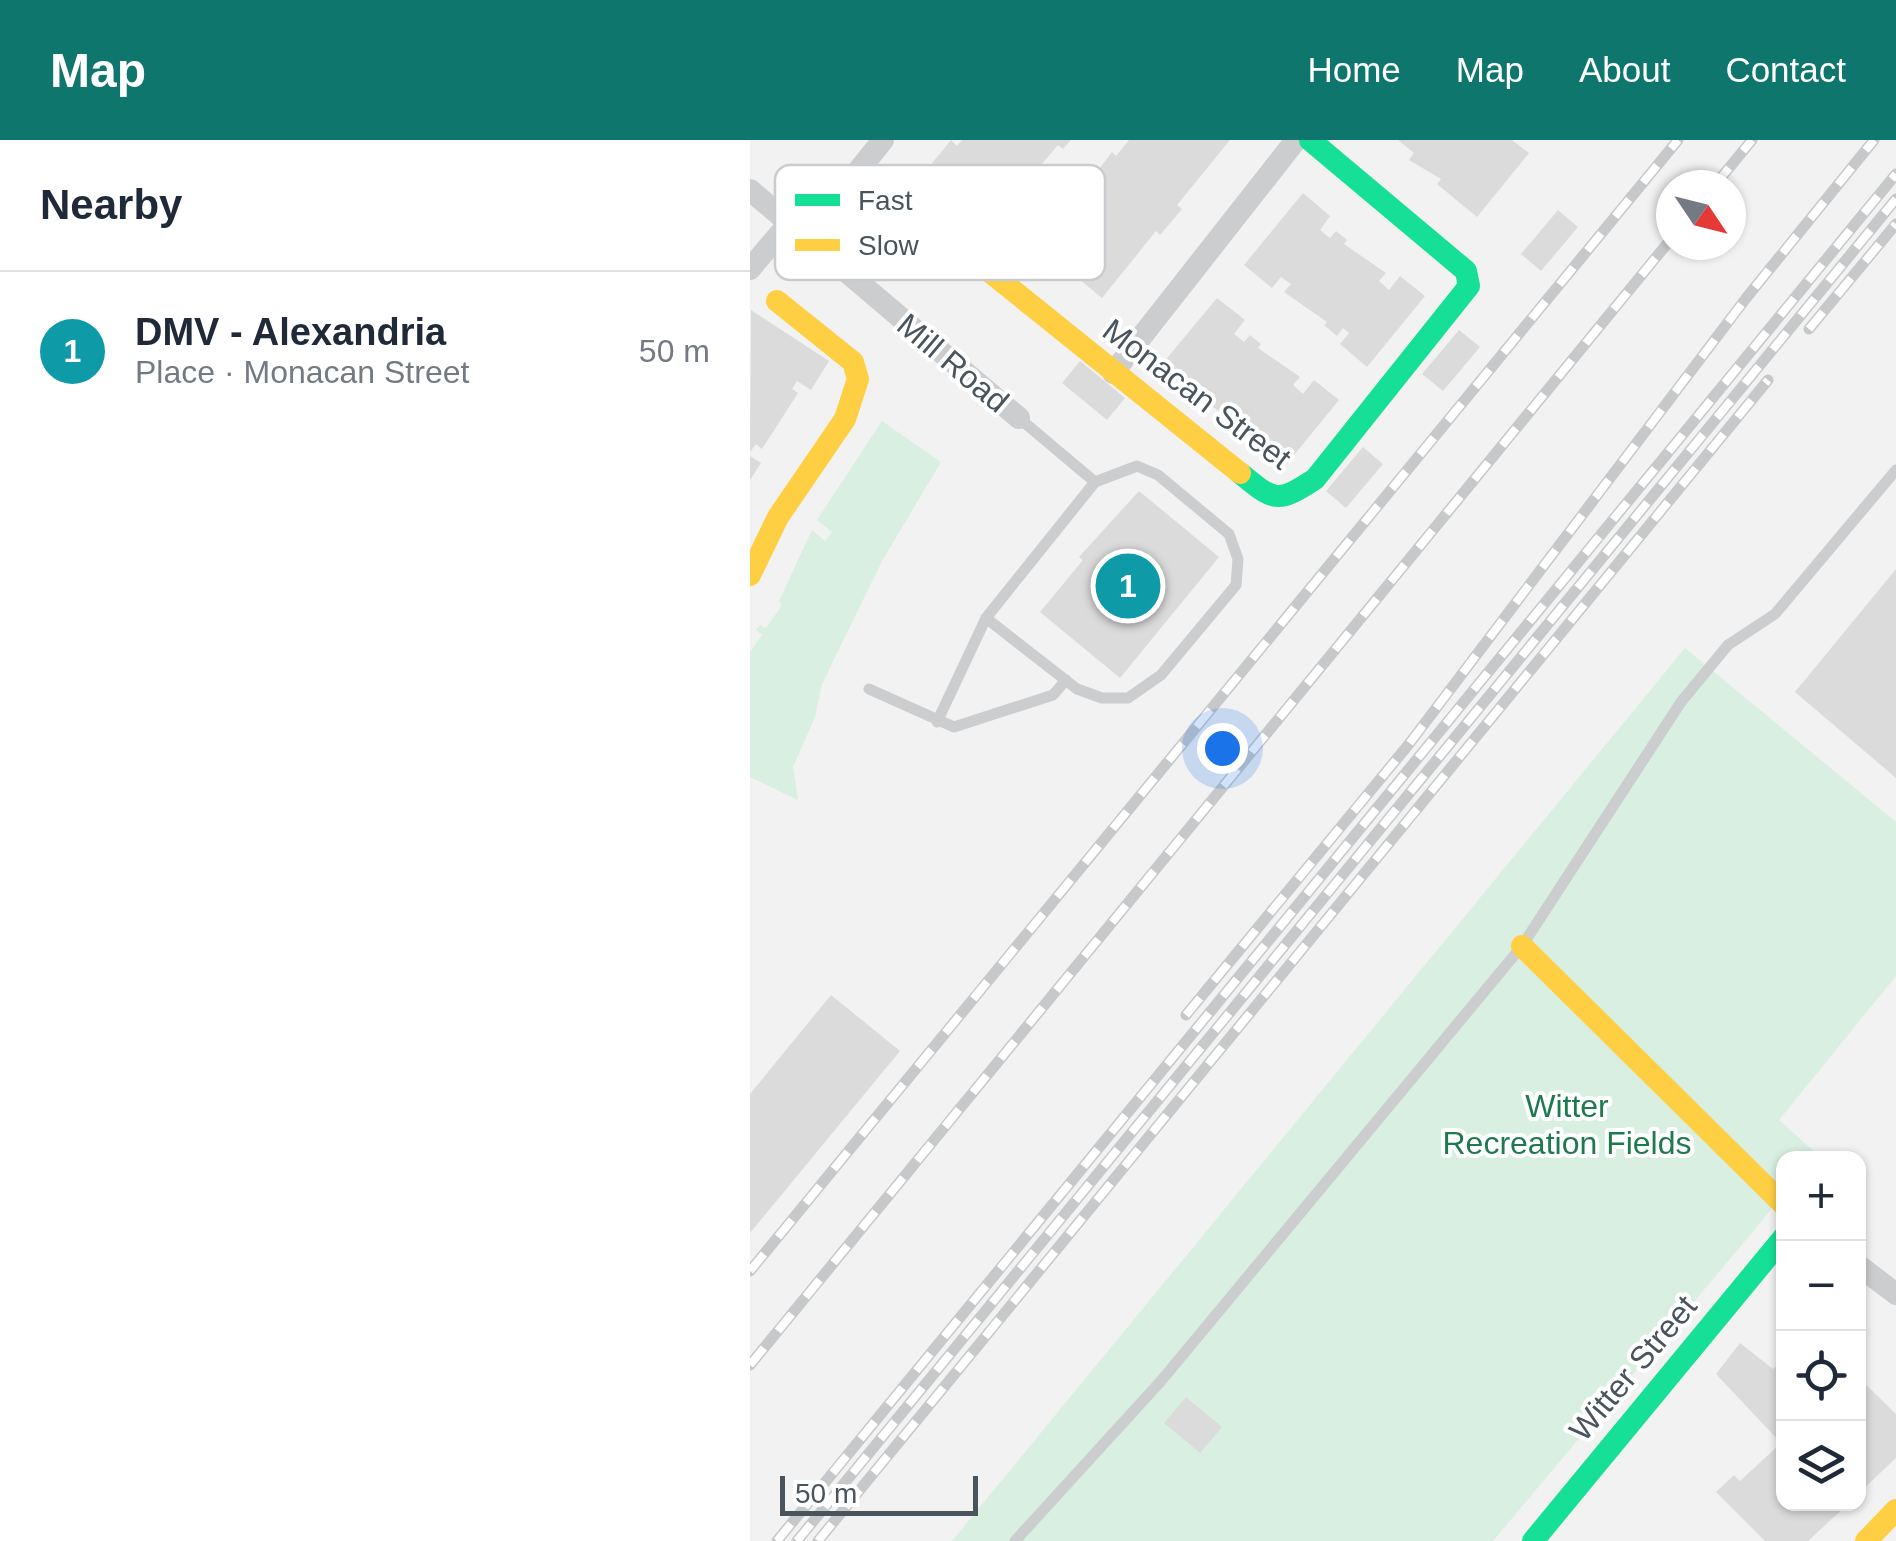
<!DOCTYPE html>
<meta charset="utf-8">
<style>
:root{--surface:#fff;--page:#f6f6f7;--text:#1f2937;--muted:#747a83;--line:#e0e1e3;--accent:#0f766e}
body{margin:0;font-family:Arial,sans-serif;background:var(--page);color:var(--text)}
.controls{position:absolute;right:30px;bottom:30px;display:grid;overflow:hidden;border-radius:20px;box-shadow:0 2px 8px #0004}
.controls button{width:90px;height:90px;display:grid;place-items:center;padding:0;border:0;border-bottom:2px solid var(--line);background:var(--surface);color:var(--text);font:50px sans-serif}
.compass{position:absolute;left:906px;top:30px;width:90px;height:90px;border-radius:50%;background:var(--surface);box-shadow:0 2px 8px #0004;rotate:125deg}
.scale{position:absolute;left:30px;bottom:25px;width:198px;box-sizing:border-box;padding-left:10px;border:5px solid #4a545d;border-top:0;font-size:28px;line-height:35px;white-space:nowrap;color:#4a545d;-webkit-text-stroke:8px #fff;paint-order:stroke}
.you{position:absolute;left:472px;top:608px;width:35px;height:35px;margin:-25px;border:8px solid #fff;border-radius:50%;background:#1a73e8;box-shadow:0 0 0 15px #1a73e833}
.badge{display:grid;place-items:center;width:65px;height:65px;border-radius:50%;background:var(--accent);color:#fff;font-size:32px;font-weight:700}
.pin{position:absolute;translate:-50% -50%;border:5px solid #fff;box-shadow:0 2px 10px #0006}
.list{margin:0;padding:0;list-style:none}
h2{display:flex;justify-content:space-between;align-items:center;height:130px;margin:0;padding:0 40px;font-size:42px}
h2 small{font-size:32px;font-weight:400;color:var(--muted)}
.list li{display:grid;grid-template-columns:65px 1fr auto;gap:30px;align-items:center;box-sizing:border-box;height:160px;padding:0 40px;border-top:2px solid var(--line)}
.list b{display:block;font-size:38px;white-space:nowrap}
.list p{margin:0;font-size:32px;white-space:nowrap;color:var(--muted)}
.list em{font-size:32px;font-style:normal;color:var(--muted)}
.icon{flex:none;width:55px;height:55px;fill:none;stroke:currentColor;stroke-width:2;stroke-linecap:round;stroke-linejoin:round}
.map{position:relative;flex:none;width:1146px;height:1401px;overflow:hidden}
header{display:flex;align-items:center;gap:60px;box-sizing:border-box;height:140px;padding:0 50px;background:var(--accent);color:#fff}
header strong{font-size:48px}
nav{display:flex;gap:55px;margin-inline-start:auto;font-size:35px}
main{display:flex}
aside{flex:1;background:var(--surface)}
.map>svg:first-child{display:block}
.green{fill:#d9efe2}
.building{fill:#dbdbdc}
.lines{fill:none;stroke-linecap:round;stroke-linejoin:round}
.lane{stroke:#cccdcf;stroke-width:11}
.street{stroke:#cccdcf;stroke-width:22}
.fast{stroke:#16e098;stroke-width:22}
.slow{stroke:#ffcf43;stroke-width:22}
.rail-casing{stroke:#c7c8c9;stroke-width:11}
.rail{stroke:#fff;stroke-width:8;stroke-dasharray:22;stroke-linecap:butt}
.labels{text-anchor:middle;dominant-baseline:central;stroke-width:8;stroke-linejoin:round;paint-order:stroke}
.street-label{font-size:32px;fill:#4a545d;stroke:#fff}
.park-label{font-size:32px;fill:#1f794e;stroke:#fff}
.key{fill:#fff;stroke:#c9ccce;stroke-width:2.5}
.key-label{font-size:28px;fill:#4a545d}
</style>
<header>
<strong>Map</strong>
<nav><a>Home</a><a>Map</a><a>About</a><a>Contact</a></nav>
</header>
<main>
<aside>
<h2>Nearby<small></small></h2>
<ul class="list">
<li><span class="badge" style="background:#0f9aa8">1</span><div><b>DMV - Alexandria</b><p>Place · Monacan Street</p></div><em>50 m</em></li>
</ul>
</aside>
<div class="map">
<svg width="1146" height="1401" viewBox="0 0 1146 1401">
<rect width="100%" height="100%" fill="#f2f2f2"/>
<path class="green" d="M132 281 191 322 132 421 72 544 65 577 43 627 48 660 0 637V512L12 495 6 490 10 485 16 488 32 465 29 461 62 390 75 401 82 392 67 380Z
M935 508 1146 682V836L1029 980 1066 1013 1062 1018H1034L1033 1054 1016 1076 743 1401H202Z"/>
<path class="building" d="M201 0 207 6 212 0H321L313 9 308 5 265 56 271 61 241 97 170 38Z
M379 0H480L427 65 432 69 410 95 406 91 352 158 290 107 362 12 366 16Z
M648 0H762L779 13 727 77 687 44 691 39 659 20 664 13Z
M553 53 580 76 570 90 580 98 586 91 597 100 594 104 636 133 629 141 639 150 650 136 675 156 617 227 590 204 599 193 593 188 587 196 574 185 577 182 534 152 541 144 531 137 522 148 494 125Z
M808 70 828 87 791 131 771 114Z
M467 158 495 180 484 194 494 202 500 195 511 204 508 208 550 237 543 245 553 254 564 240 589 260 531 331 504 309 513 297 507 292 501 300 488 290 491 286 448 257 455 248 445 241 436 252 408 229Z
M1 170 79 221 61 250 47 241 42 249 48 253 12 309 6 304 0 312Z
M709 190 730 207 693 251 672 234Z
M330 221 375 258 357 280 312 243Z
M613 307 633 324 596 368 576 351Z
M0 316 11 323 0 340Z
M389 351 469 417 370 538 290 472 333 420 329 417Z
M1146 429V638L1045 552Z
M81 855 150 911 0 1093V954Z
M990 1203 1023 1229 1034 1220V1364H1098L1058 1401H1015L966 1352 984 1335 990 1341 1031 1303 966 1234Z
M1108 1237 1146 1274V1318L1108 1354Z
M436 1257 472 1287 450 1313 414 1283Z"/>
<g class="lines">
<path class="lane" d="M269 278 345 342
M119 549 204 587 303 555 316 540
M187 582 236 478 345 342 387 326 408 335 479 394 488 419 486 445 411 535 378 558H352L327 549 236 478
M265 1401 411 1241 772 806 931 562 978 505 1025 474 1146 330"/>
<path class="street" d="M0 50 269 278
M54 98 133 0
M0 129 38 84
M363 233 546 0
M1108 1125 1146 1154"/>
<path class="fast" d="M490 333C524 361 527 364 565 339L719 146 716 131 560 0
M783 1401 1034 1097"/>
<path class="slow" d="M163 70 490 333
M0 435 28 377 95 279 108 239 103 222 27 161
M772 806 1034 1065
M1116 1401 1146 1370"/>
<defs>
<path id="rail" d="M965 45 1002 0
M1059 189 1146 84
M436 875 659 604 997 157 1124 0
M0 1131 928 0
M0 1225 921 99
M27 1401 1146 34
M47 1401 1146 59
M68 1401 1018 240"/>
</defs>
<use href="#rail" class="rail-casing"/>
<use href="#rail" class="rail"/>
</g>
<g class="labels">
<g class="street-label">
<text transform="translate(203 223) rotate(40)">Mill Road</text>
<text transform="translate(447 254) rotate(37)">Monacan Street</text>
<text transform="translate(883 1228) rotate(-50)">Witter Street</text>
</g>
<g class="park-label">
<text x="817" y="966">Witter<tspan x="817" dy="37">Recreation Fields</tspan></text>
</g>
</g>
<rect x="25" y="25" width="330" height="115" rx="15" class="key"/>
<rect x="45" y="54" width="45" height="12" fill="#16e098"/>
<rect x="45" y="99" width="45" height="12" fill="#ffcf43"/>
<g class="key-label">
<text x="108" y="70">Fast</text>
<text x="108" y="115">Slow</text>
</g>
</svg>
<div class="controls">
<button>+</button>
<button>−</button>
<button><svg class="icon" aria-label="locate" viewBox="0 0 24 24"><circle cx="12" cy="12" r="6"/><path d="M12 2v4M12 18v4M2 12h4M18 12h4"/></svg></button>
<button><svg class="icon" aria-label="layers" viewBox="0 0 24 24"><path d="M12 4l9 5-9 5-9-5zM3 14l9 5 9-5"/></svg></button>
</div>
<svg class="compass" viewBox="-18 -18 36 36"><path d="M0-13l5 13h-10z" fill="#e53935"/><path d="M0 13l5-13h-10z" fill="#747a83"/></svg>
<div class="scale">50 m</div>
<div class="you"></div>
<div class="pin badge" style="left:378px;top:446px;background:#0f9aa8">1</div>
</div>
</main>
